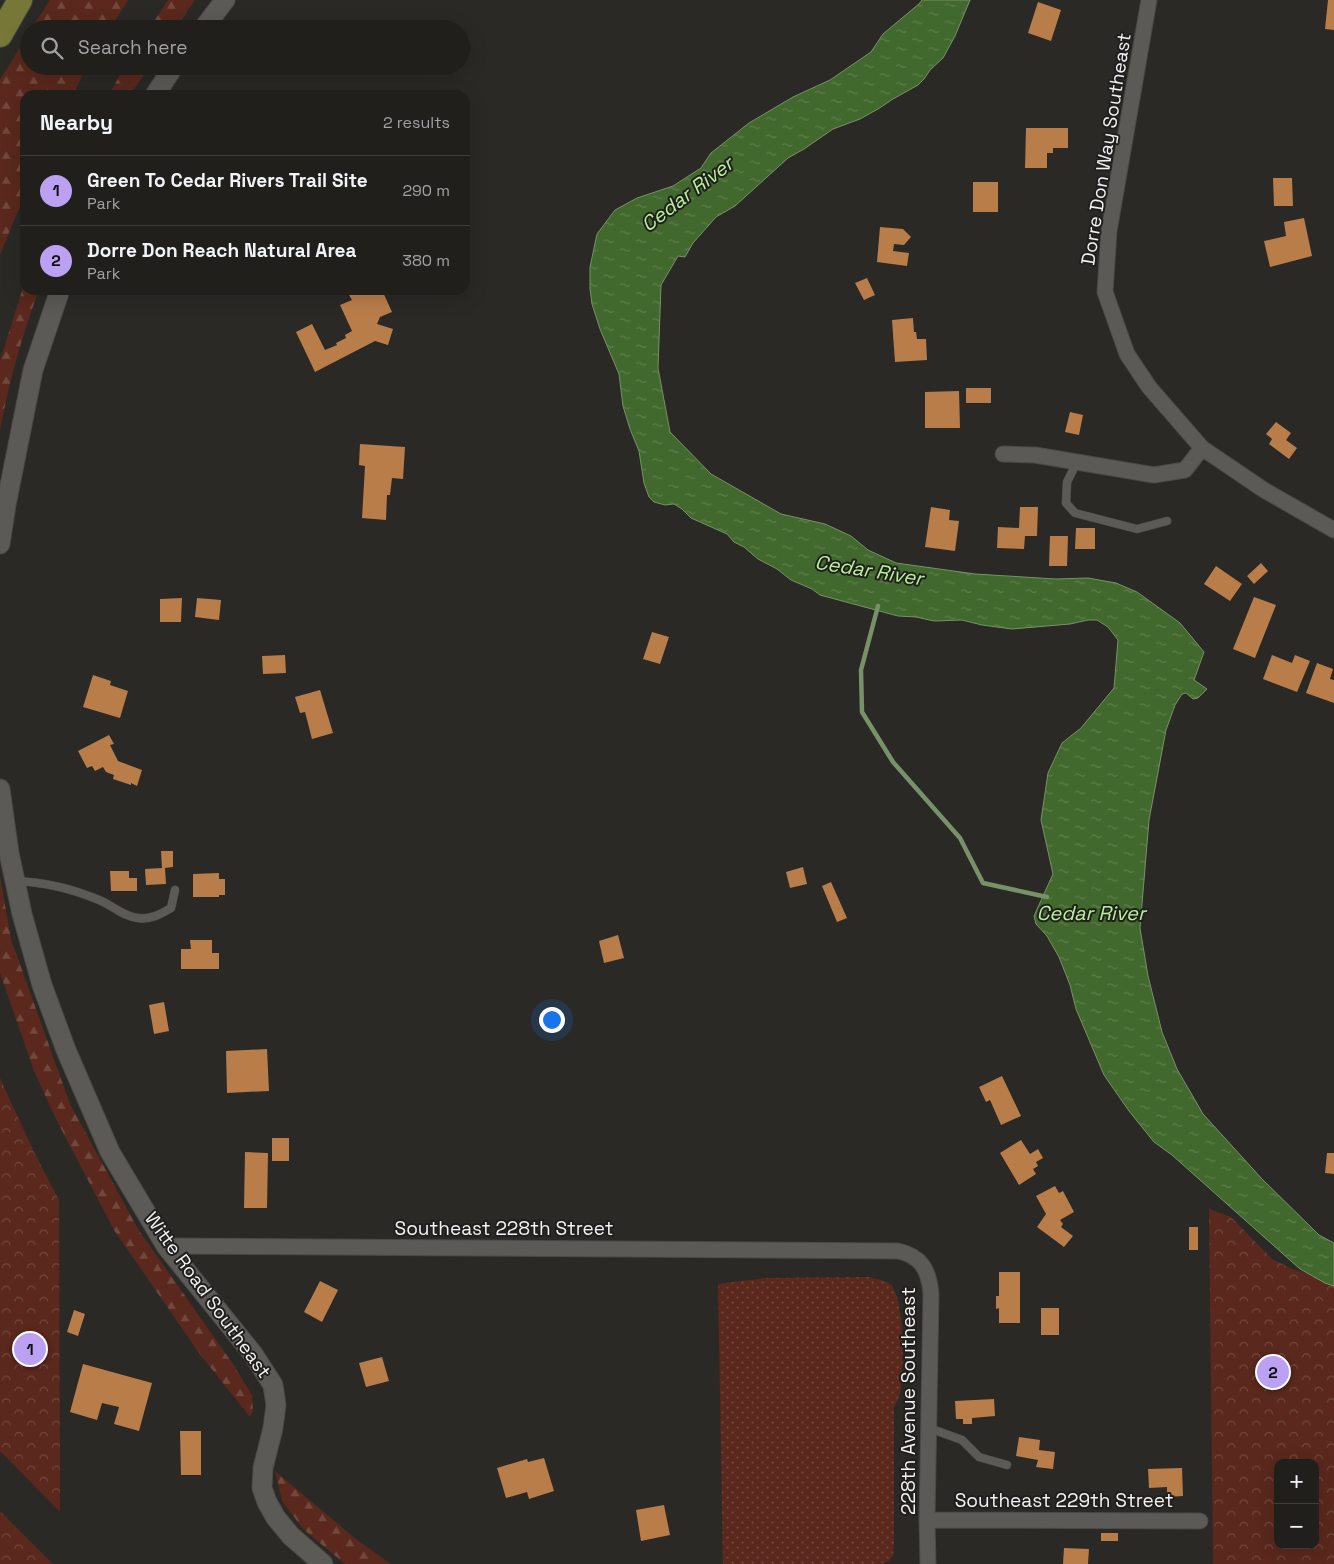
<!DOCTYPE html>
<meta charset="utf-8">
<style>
:root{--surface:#201f1c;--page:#2d2c29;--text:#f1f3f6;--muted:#a2a2a3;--line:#3d3d3b;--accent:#bca0f2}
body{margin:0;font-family:"Space Grotesk",sans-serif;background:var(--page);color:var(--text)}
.controls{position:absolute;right:15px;bottom:15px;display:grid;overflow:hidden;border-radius:10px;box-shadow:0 5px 20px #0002}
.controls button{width:45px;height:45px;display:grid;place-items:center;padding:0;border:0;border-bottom:1px solid var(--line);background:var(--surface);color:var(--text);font:25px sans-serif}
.you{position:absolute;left:551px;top:1019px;width:18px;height:18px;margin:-12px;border:4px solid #fff;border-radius:50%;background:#1a73e8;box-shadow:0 0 0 8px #1a73e833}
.badge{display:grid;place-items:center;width:32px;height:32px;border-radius:50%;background:var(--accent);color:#111;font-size:16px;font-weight:700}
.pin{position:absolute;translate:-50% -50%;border:2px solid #fff;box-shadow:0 1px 5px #0006}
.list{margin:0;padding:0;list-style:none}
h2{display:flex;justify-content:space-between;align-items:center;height:65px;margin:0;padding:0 20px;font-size:21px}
h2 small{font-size:16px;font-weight:400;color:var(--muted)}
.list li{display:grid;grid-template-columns:32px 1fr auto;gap:15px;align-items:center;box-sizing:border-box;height:70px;padding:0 20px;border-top:1px solid var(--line)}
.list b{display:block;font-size:19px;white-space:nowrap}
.list p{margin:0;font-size:16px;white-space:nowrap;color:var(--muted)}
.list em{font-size:16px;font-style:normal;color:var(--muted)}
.icon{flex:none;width:28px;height:28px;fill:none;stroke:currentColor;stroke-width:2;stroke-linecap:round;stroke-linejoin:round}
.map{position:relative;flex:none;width:1334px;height:1564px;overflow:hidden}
.search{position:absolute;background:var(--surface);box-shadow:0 5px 20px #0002;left:20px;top:20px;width:450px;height:55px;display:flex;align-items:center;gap:12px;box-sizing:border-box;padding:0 18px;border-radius:28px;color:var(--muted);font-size:19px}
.panel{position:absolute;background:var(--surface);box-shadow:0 5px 20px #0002;left:20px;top:90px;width:450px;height:205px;border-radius:15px}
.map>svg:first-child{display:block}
.grass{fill:url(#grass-dots)}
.forest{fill:url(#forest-firs)}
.park{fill:url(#park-crowns);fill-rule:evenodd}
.water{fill:url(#water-ripples);stroke:#779268}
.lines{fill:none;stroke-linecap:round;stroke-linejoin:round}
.stream{stroke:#779268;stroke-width:4.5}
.building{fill:#b97d4a}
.service-casing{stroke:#494845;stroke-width:9}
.minor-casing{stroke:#494845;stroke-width:17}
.tertiary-casing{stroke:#494845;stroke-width:21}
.primary-casing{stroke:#494845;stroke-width:26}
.service{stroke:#5b5a57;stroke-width:8}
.minor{stroke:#5b5a57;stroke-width:15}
.tertiary{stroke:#5b5a57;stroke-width:19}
.primary{stroke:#777838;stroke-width:24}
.labels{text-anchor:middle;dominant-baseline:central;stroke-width:4;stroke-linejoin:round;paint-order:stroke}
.street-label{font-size:19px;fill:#f3f2f0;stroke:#211f1d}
.water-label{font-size:20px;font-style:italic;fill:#b7f29b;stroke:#211f1d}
</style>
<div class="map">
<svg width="1334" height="1564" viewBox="0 0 1334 1564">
<defs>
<pattern id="grass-dots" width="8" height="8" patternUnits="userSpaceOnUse" patternTransform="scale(1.25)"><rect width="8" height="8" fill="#5a281c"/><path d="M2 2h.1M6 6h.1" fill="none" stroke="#72483d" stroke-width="1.8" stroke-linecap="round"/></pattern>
<pattern id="forest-firs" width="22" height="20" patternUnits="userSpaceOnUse" patternTransform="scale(1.25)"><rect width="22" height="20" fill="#5a281c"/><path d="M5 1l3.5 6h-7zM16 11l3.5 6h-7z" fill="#72483d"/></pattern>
<pattern id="park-crowns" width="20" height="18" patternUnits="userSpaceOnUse" patternTransform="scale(1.25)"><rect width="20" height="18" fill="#5a281c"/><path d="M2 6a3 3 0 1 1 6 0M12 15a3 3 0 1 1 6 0" fill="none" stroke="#72483d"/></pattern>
<pattern id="water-ripples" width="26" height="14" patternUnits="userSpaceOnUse" patternTransform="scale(1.25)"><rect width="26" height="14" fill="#42692d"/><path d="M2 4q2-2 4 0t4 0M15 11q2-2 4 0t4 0" fill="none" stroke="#5e7f4c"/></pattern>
</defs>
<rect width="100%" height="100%" fill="#2a2926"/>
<path class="grass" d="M869 1277C876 1279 885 1280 891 1285 905 1298 904 1373 900 1393 899 1398 897 1402 894 1407V1545L893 1556 888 1562 881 1564H723L718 1284 767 1278Z"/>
<path class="forest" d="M50 0H128L110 29H31Z
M168 0H195L175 29H149Z
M29 33V66H87L73 95H25V194L0 255V80Z
M125 66H150L130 95H109Z
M25 281V290H39C22 336 8 384 0 432V361Z
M0 876 11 939 70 1104 138 1229 233 1364 252 1395 253 1410 250 1417 199 1353 114 1230 56 1119 34 1071 0 973Z
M275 1471 357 1540 391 1564H345L303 1529 282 1501Z"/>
<path class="park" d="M0 1078 35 1154 59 1200 60 1512 0 1451Z
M1209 1208 1212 1210 1231 1217 1272 1259 1292 1269 1334 1281V1564H1213ZM1278 1463H1315V1545H1278Z
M0 1511 53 1564H0Z"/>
<path class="water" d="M922 0H970L955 36 943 58 930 70 924 79 918 85 893 99 878 109 860 119 833 129 804 149 788 158 735 206 716 217 693 243 685 257 678 256 661 285 658 368 670 432 711 474 781 514 825 524 851 536 868 550 896 563 975 574 1056 579 1088 578 1116 583 1137 592 1180 623 1204 652 1194 680 1207 689 1198 698 1193 699 1186 693 1182 694 1175 705 1166 730 1149 820 1140 928 1148 976 1162 1032 1177 1069 1203 1114 1262 1179 1319 1235 1334 1243V1286L1325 1283 1300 1269 1172 1155 1154 1142 1129 1111 1104 1075 1076 1009 1070 985 1059 957 1047 936 1036 924 1034 916 1053 874 1041 820 1048 773 1062 743 1081 728 1114 688 1118 640 1108 627 1097 620H1088L1070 624 1012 629 982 625 962 620 934 621 916 617 898 616 820 595 812 589 791 580 777 569 758 559 744 547 734 542 727 534 691 518 682 509 674 504 665 505 654 502 649 497 644 483 639 451 630 429 623 406 619 374 600 329 592 304 590 289V267L597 234 615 210 637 198 673 186 701 168 711 153 749 123 793 97 830 80 871 52 883 34 920 3Z"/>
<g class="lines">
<path class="stream" d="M878 606 861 670 862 712 893 762 960 838 983 883 1047 897"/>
</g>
<path class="building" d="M1328 0H1334V30L1325 29Z
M1038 2 1061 10 1051 41 1028 33Z
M1026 128H1068V148H1053V153H1047V168H1025Z
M1273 178H1292L1293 206H1274Z
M973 182H998V212H973Z
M1304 218 1312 256 1270 267 1264 241 1286 236 1284 222Z
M880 227 903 229 911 237 904 245 894 244 893 251 909 253 907 266 877 262Z
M867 278 875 295 864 300 855 283Z
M358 290H366L368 295 382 290 392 312 380 317 377 324 393 329 388 345 375 341 315 372 296 332 312 324 325 350 337 345 336 343 346 338 345 335 352 331 340 305 352 300 349 295Z
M913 318 914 332H916L917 339H926L927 360 895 362 892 320Z
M966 388H991V403H966Z
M959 391 960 428H925V392Z
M1070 412 1083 415 1079 435 1065 432Z
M1276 422 1291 433 1286 440 1297 448 1289 459 1269 444 1272 439 1266 434Z
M360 444 405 447 403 479 392 478 390 495H387L386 520 362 518 365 466 359 465Z
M931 507 950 510 949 520 959 521 955 551 925 547Z
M1020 507H1038L1037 536H1025L1024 549 997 548 998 527 1019 528Z
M1076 528H1095V549H1075Z
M1050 536H1068L1067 566H1049Z
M1261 563 1268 571 1254 584 1247 576Z
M1216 566 1242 584 1230 601 1204 584Z
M1254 597 1276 605 1255 658 1233 649Z
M182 598 181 622H160V599Z
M197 598 221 600 219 620 195 617Z
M652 632 669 637 660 664 643 659Z
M285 655 286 673 263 674 262 656Z
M1272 655 1292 663 1295 655 1310 661 1297 692 1263 679Z
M1317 663 1333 669 1330 679 1334 680V703L1306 693Z
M93 675 111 681 110 685 128 691 120 718 83 707Z
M320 690 333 733 312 739 305 712 300 713 295 697Z
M109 735 114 744 110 745 118 761 142 770 137 786 131 783V785L113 779 114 775 106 772 103 767 95 771 92 766 87 768 78 751Z
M161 851H173V867L165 868 166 884 146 885 145 869 162 868Z
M803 867 807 884 790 888 786 872Z
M110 871H129V878H137V891H111Z
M219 873V879H225V895H219V897H193V874Z
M831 882 847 918 837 922 822 886Z
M618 935 624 958 604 963 599 941Z
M190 940H212V953H219V969H181V949H191Z
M164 1002 169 1031 154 1034 149 1005Z
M267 1049 269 1091 227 1093 226 1051Z
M1002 1076 1021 1116 1001 1125 990 1100 986 1102 979 1087Z
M272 1138H289V1161H272Z
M1021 1140 1030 1154 1038 1149 1043 1158 1036 1162 1038 1166 1033 1169 1036 1174 1019 1185 1000 1153Z
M245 1152 268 1153 267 1208H244Z
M1327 1153H1334V1174L1325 1173Z
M1055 1186 1059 1193 1063 1191 1074 1212 1060 1220 1063 1224 1061 1227 1073 1236 1064 1247 1037 1227 1046 1214 1036 1196Z
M1189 1227H1198V1250H1189Z
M999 1272H1020V1323H999V1308L996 1309V1296H999Z
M320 1281 338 1290 322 1322 304 1312Z
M1041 1308H1059V1335H1041Z
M74 1310 85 1314 78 1336 67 1332Z
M382 1357 389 1381 366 1387 359 1363Z
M83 1364 152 1383 139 1431 114 1424 119 1407 102 1403 97 1420 70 1412Z
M994 1399 995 1416 972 1418V1424H963V1419H956L955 1401Z
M180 1431H201V1475H181Z
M1019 1437 1040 1440 1039 1450 1055 1452 1053 1469 1036 1467 1038 1460 1016 1456Z
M544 1458 554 1491 529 1499 527 1492 506 1498 497 1468 527 1459 528 1462Z
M1182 1468 1183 1496 1167 1497V1487L1149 1488 1148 1469Z
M664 1505 670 1535 641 1541 636 1510Z
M1101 1533H1118V1541H1101Z
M1064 1548 1089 1549 1088 1564H1063Z"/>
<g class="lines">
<defs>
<path id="service" d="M1077 462 1067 482 1066 503 1075 513 1137 529 1167 521
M15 881C43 882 73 889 99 900 112 905 124 917 138 918 150 920 161 914 171 908L175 890
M929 1428 962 1440 979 1457 1007 1465"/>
<path id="minor" d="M1149 0 1109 231 1105 292 1127 354 1149 387 1202 448 1264 490 1334 530
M1003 454 1035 455 1154 475 1185 470 1202 448
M166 1246 898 1251C922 1256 929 1271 931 1294L927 1520 928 1564
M927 1520 1200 1521"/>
<path id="tertiary" d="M203 29 225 0
M155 95 174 66
M0 544 6 505 33 370 60 290
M0 789 9 853 22 914 42 985 66 1050 110 1152 166 1246 253 1354 273 1385 276 1405 273 1428 263 1468 262 1488 267 1502 276 1518 291 1536 323 1564"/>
<path id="primary" d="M0 35 20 0"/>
</defs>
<use href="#service" class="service-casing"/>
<use href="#minor" class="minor-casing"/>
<use href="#tertiary" class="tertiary-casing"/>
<use href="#primary" class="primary-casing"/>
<use href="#service" class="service"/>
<use href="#minor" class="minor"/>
<use href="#tertiary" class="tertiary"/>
<use href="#primary" class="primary"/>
</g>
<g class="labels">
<g class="street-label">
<text transform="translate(1106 149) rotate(-81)">Dorre Don Way Southeast</text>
<text x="504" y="1228">Southeast 228th Street</text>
<text transform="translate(208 1295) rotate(54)">Witte Road Southeast</text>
<text transform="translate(908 1401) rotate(-90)">228th Avenue Southeast</text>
<text x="1064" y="1500">Southeast 229th Street</text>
</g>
<g class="water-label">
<text transform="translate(687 194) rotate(-37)">Cedar River</text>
<text transform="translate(869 570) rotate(9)">Cedar River</text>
<text x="1091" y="913">Cedar River</text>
</g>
</g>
</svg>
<div class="controls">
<button>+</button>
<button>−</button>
</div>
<div class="you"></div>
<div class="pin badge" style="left:30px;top:1349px">1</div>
<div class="pin badge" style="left:1273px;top:1372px">2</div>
<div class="search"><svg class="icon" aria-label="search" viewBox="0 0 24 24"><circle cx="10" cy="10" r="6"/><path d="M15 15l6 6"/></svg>Search here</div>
<section class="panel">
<h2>Nearby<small>2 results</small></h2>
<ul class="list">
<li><span class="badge">1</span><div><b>Green To Cedar Rivers Trail Site</b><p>Park</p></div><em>290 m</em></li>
<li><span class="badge">2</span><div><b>Dorre Don Reach Natural Area</b><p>Park</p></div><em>380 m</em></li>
</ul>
</section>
</div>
